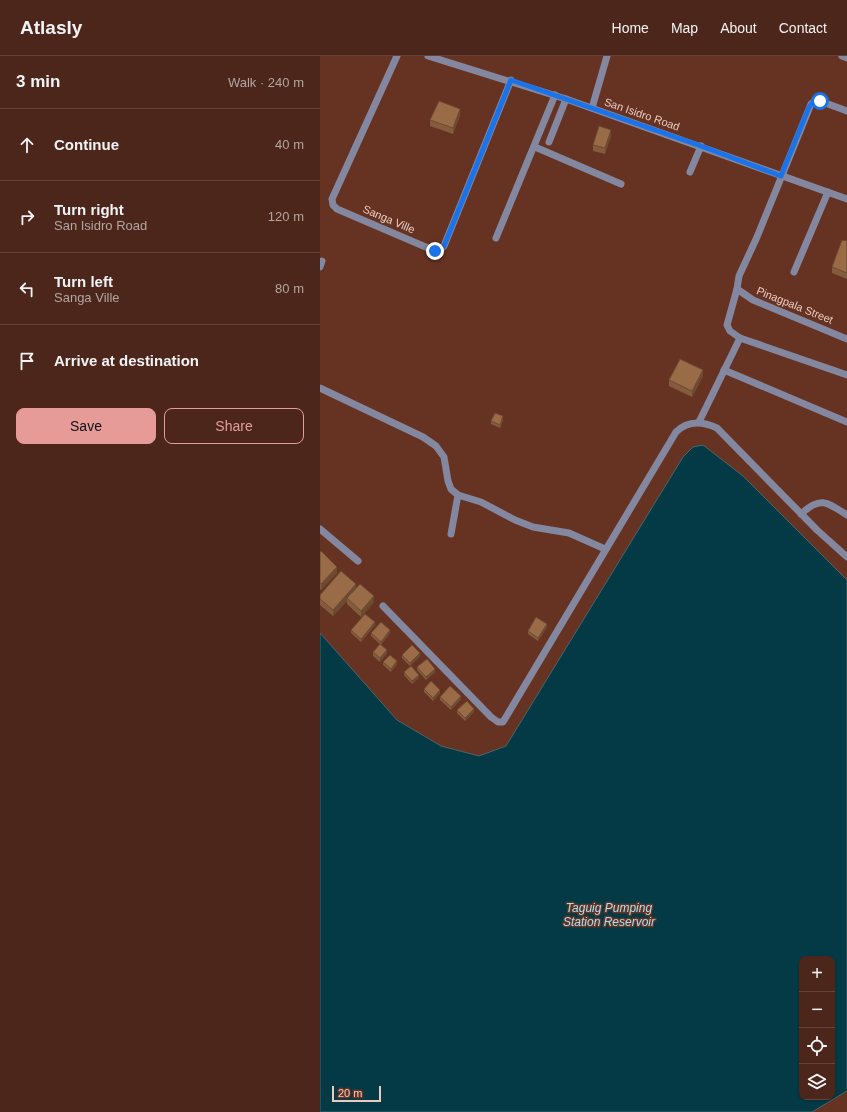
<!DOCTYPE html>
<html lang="en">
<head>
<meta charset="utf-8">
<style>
  :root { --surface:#4c261a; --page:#532e23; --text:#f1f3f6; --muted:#b2a5a2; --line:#634339; --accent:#e69b98 }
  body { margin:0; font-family:Arial,sans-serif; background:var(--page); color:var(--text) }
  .controls { position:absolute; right:12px; bottom:12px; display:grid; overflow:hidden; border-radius:8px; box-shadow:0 1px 3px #0004 }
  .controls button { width:36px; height:36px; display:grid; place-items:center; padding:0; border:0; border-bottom:1px solid var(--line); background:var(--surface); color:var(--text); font:20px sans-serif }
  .scale { position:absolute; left:12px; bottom:10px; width:49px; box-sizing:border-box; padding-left:4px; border:2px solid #ebcbc1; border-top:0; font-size:11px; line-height:14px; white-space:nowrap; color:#ebcbc1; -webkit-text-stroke:3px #663323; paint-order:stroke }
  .stop { position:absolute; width:12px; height:12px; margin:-9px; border:3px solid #1a73e8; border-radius:50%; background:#fff }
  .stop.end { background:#1a73e8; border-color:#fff; box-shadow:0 1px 4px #0008 }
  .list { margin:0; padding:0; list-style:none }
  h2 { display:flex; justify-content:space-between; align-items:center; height:52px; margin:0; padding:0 16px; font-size:17px }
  h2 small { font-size:13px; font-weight:400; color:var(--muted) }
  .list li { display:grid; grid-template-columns:26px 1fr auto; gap:12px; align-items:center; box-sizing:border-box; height:72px; padding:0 16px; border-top:1px solid var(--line) }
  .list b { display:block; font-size:15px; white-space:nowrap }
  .list p { margin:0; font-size:13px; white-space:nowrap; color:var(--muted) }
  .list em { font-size:13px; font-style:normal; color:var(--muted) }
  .actions { display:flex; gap:8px; padding:12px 16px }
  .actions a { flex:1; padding:9px 0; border:1px solid var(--accent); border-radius:8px; text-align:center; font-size:14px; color:var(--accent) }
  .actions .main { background:var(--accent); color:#111 }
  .icon { flex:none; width:22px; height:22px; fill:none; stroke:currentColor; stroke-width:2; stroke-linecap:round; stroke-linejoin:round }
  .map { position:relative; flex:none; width:527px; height:1056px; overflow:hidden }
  header { display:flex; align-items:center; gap:24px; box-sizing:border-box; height:56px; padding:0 20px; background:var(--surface); border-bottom:1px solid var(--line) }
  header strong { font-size:19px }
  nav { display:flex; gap:22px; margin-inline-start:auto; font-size:14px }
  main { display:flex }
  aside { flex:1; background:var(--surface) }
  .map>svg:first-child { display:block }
  .water { fill:#043a46; stroke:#49666b; fill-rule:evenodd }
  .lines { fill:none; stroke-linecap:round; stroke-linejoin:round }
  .minor { stroke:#83879f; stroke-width:7 }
  .wall { fill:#845c3d }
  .shaded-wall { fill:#6c4b32 }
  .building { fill:#9a6b47; stroke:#6c4b32 }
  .route { stroke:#1a73e8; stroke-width:5 }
  .labels { text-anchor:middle; stroke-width:3; stroke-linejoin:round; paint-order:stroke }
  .street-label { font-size:11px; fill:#ebcbc1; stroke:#663323 }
  .water-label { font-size:12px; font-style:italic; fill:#a3e1f3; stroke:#663323 }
</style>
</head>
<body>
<header>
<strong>Atlasly</strong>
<nav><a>Home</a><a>Map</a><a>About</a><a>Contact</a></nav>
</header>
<main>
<aside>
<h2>3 min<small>Walk · 240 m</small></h2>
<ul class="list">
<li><svg class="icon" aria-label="ahead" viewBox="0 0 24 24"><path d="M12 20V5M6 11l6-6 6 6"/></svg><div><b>Continue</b></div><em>40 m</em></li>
<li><svg class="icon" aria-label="right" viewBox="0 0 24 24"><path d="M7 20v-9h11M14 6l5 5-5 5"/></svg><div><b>Turn right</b><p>San Isidro Road</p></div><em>120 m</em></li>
<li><svg class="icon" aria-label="left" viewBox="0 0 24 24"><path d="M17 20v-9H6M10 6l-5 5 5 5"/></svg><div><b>Turn left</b><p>Sanga Ville</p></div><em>80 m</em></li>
<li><svg class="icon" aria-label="arrive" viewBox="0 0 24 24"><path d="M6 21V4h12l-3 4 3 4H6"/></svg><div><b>Arrive at destination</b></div></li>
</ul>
<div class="actions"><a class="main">Save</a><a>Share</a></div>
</aside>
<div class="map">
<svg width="527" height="1056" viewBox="0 0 527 1056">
  <rect width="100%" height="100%" fill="#663323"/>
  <path class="water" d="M383,389L423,420L527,524V1035L492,1056H0V577L77,664L121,690L159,700L186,690L363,401L373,391ZM482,903H512V1041H482Z"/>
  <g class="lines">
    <g class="minor">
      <polyline points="77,0 12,143 13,149 17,153 115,195 120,194 124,190 191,24"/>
      <polyline points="108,0 246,43 527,143"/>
      <polyline points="522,0 527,2"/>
      <polyline points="272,52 287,0"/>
      <polyline points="527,55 500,45 496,44 491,48 437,181 419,220 417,233 433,244 527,283"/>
      <polyline points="229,86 246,43"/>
      <polyline points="215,91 301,128"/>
      <polyline points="370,116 381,90"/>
      <polyline points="176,182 235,39"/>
      <polyline points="0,211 2,205"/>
      <polyline points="474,216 508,136"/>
      <polyline points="417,233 407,269 410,275 420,282 527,319"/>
      <polyline points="404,314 527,366"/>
      <polyline points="0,332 103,381 116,390 124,401 128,425 131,433 138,439 161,446 195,464 213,471 249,477 285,493"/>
      <polyline points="379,366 420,282"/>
      <path d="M481,458C500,440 507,446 527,459"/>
      <polyline points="0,473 38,505"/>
      <polyline points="131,478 138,439"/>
      <path d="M63,550L171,661L178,666H183L356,376C368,364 382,365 397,372L497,474L527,501"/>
    </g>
  </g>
  <g class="wall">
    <polygon points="140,59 133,78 110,70 110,64"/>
    <polygon points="291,80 285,98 273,95 273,89"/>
    <polygon points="527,185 527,223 512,217 512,211"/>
    <polygon points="383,320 372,341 349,330 349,324"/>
    <polygon points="183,364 180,372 171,368 171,365"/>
    <polygon points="0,496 17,517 1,534 0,533"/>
    <polygon points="36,532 54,546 41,561 27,548 27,545 13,560 0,549 0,539"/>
    <polygon points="55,569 41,586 31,577 31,574"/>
    <polygon points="227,571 218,585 208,578 208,575"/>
    <polygon points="51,577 70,577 61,589 51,580"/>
    <polygon points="53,596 67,597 60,606 53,600"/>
    <polygon points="82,599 100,600 90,610 82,602"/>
    <polygon points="63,606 77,608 71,616 63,609"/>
    <polygon points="97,611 115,616 106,624 97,614"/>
    <polygon points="84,616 99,622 92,628 84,619"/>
    <polygon points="104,633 120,637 113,645 104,636"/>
    <polygon points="120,641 141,643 131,654 120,644"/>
    <polygon points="137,654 154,656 145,665 137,657"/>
  </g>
  <g class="shaded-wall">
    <polygon points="140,53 140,59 133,78 133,72"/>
    <polygon points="291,74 291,80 285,98 285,92"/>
    <polygon points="383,314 383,320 372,341 372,335"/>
    <polygon points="183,360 183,364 180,372 180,369"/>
    <polygon points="17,511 17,517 1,534 1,528"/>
    <polygon points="36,528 36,534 27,542 27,545 13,560 13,554"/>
    <polygon points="54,540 54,546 41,561 41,555"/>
    <polygon points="55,566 55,569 41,586 41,583"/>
    <polygon points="227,568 227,571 218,585 218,582"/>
    <polygon points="70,574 70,577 61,589 61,586"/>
    <polygon points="67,594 67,597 60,606 60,602"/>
    <polygon points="100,597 100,600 90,610 90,607"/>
    <polygon points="77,605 77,608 71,616 71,613"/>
    <polygon points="115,613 115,616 106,624 106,621"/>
    <polygon points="99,619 99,622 92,628 92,625"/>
    <polygon points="120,634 120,637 113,645 113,642"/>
    <polygon points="141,640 141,643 131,654 131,651"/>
    <polygon points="154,653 154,656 145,665 145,662"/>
  </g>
  <g class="building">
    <polygon points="119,45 140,53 133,72 110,64"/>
    <polygon points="279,70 291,74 285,92 273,89"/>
    <polygon points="522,184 527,185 527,217 512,211"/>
    <polygon points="360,303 383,314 372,335 349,324"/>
    <polygon points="175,357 183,360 180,369 171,365"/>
    <polygon points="1,495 17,511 1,528 0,527 0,496"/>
    <polygon points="21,515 36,528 13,554 0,543 0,539"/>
    <polygon points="40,528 54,540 41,555 27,542"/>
    <polygon points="45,558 55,566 41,583 31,574"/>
    <polygon points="216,561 227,568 218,582 208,575"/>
    <polygon points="61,566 70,574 61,586 51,577"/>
    <polygon points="60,588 67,594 60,602 53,596"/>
    <polygon points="92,589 100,597 90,607 82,599"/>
    <polygon points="70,599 77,605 71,613 63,606"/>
    <polygon points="107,603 115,613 106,621 97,611"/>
    <polygon points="91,610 99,619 92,625 84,616"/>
    <polygon points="111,625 120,634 113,642 104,633"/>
    <polygon points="130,630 141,640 131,651 120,641"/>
    <polygon points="147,645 154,653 145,662 137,654"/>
  </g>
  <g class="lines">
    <polyline class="route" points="115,195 120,194 124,190 191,24 381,90 461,120 489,51 493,46 500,45"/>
  </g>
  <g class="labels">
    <g class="street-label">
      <text transform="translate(322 58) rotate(19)" y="4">San Isidro Road</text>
      <text transform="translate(69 163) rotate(23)" y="4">Sanga Ville</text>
      <text transform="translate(475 249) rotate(22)" y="4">Pinagpala Street</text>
    </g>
    <g class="water-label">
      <text x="289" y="856">Taguig Pumping<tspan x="289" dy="14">Station Reservoir</tspan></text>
    </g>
  </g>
</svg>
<div class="controls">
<button>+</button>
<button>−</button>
<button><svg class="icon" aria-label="locate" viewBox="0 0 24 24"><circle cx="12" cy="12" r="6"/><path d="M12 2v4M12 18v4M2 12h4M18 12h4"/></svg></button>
<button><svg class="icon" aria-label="layers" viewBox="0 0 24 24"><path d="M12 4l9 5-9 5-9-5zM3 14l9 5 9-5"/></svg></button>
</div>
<div class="scale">20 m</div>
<div class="stop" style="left:500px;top:45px"></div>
<div class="stop end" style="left:115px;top:195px"></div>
</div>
</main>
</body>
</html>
